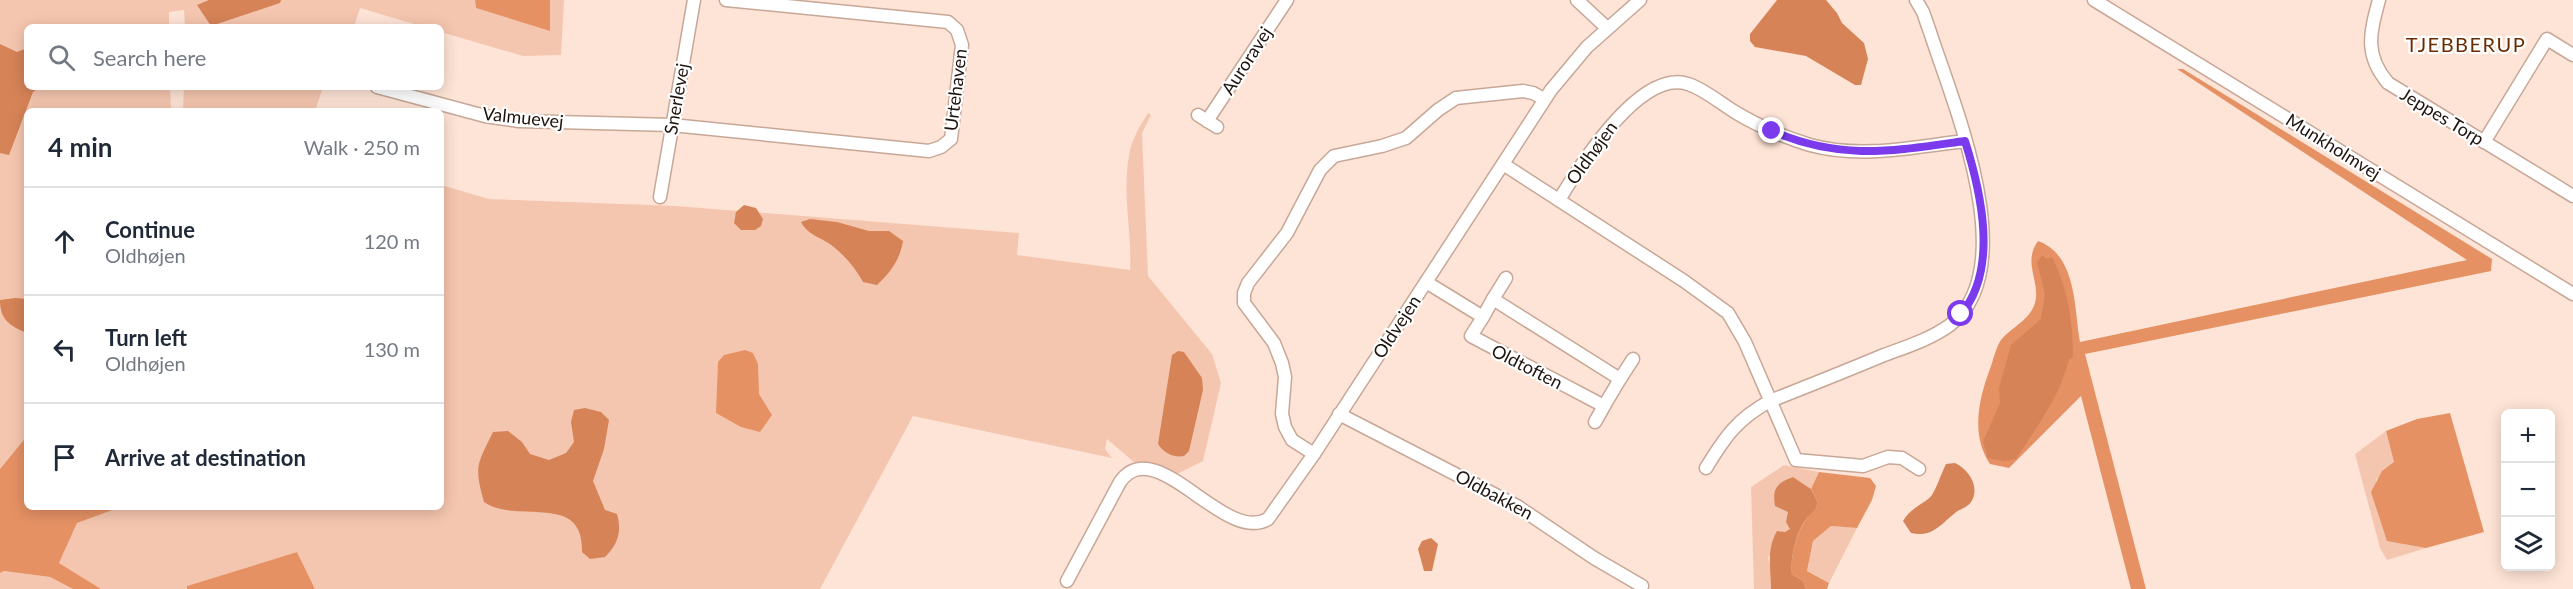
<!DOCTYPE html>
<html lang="en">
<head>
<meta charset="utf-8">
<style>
  :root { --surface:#fff; --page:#f6f6f7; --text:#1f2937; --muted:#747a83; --line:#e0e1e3 }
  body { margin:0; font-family:Lato,sans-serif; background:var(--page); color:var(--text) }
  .controls { position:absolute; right:18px; bottom:18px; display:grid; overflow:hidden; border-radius:9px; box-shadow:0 3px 15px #0003 }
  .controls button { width:54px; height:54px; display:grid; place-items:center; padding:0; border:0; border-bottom:2px solid var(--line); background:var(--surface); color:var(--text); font:30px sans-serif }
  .stop { position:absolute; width:18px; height:18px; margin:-14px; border:4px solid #7c3aed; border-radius:50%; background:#fff }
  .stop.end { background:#7c3aed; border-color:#fff; box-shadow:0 2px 6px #0008 }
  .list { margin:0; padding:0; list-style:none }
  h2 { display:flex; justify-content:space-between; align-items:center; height:78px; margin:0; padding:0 24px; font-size:26px }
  h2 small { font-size:20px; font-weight:400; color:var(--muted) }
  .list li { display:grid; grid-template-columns:39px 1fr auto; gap:18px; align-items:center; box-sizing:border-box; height:108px; padding:0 24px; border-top:2px solid var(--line) }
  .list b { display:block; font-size:22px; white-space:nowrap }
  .list p { margin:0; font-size:20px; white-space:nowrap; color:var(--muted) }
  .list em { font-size:20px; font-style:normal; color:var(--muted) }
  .icon { flex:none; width:33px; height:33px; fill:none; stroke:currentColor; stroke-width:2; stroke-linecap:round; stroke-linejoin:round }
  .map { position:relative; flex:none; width:2573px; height:589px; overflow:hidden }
  .search { position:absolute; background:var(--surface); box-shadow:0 3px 15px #0003; left:24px; top:24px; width:420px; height:66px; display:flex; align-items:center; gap:15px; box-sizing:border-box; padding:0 21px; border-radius:9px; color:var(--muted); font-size:22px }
  .panel { position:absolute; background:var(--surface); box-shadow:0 3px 15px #0003; left:24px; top:108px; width:420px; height:402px; border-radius:9px }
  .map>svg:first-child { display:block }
  .green { fill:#f5c6af }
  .forest { fill:#e59164 }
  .water { fill:#d68357 }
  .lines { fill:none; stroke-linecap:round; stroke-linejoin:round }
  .minor-casing { stroke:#c7a797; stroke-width:15 }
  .minor { stroke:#fff; stroke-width:12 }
  .route { stroke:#7c3aed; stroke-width:8 }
  .labels { text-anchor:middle; stroke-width:4.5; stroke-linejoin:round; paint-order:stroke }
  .street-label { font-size:18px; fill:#1e130e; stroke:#fff }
  .neighbourhood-label { font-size:20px; letter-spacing:1.5px; fill:#6a2d03; stroke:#fff }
</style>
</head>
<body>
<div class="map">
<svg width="2573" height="589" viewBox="0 0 2573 589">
  <rect width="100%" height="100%" fill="#fee4d6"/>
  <g class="green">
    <polygon points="0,0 475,0 476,8 550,30 550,0 564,0 561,55 523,56 441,32 441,27 424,27 360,8 354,27 185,27 184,10 169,12 169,27 27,27 27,87 170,87 171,111 27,111 27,436 0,469"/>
    <polygon points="184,87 323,87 315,111 183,111"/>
    <path d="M1148,113L1151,115L1142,133L1148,276L1212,354L1221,383L1203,461L1175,475L1154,465L1135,463L1107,439L1105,449L1112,458L913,416L820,589H315L297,552L187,586V589H101L59,563L77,523L121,507H441V185L489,199L676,206L1019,233L1017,255L1130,270C1132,232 1122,193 1129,156C1131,140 1140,126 1148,113Z"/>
    <polygon points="2386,431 2394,462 2376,480 2387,540 2426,548 2387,560 2380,548 2355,454"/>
    <polygon points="1784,465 1819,472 1811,489 1793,477 1788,512 1790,529 1785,532 1768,558 1772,572 1771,589 1754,589 1751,487"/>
    <polygon points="1831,526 1857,528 1829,583 1807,571 1813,541"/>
    <polygon points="4,571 50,577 73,589 0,589 0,573"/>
  </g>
  <g class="forest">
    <polygon points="475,0 550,0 550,31 476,8"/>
    <path d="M2177,69H2183L2492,259L2491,271L2085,354L2146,589H2131L2081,396L2009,468L1990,464C1970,434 1979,398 1991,366C1994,358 1996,347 2001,340C2012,327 2030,320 2035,303C2041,282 2022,263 2038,241C2077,255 2074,308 2080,342L2467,260Z"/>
    <polygon points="745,350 753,353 758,364 759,394 772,415 760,432 741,427 716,413 718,362 724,355"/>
    <polygon points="2450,413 2484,532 2426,548 2387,541 2371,492 2382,471 2394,462 2386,431 2417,419"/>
    <polygon points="27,436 27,507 121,507 77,523 59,563 101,589 73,589 50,577 4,571 0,573 0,469"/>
    <path d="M1819,472L1870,478L1876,486L1872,500L1857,528L1831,526L1813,541L1807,571L1829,583L1827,589H1806L1803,581L1792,574C1790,557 1796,532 1807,518C1812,511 1814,514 1818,503L1811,489Z"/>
    <polygon points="297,552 315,589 187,589 187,586"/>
  </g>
  <g class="water">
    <polygon points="209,0 281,0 280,3 211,26 197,5"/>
    <polygon points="1777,0 1826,0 1837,13 1842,23 1864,43 1868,59 1861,85 1855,85 1806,56 1755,47 1750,41 1750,34"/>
    <polygon points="0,44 17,52 27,48 27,87 40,87 33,92 9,155 0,153"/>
    <polygon points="744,205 756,208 763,219 761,226 755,230 741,230 734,223 736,212"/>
    <path d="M810,219L837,222L869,231H889L903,241C900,260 890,273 877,285L863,282C856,269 847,258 835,248C824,238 808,236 801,222Z"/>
    <path d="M2043,255L2046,259L2052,257C2068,288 2073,322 2073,357L2069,359C2061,395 2036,428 2016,459L2004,461L1988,458L1983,442L2000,403L1999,388L2011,345L2041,319L2045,294L2037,262Z"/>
    <path d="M15,298L27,299V333C9,326 0,319 0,300Z"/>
    <path d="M1178,351L1184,352L1202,378L1203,390L1189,451L1184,456C1173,458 1164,453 1158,444L1172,355Z"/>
    <path d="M585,408L601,412L609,420L604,449L593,481L605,510L617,514C622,532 618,544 605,557L590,559L582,552C584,491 517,525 484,502C474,466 477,465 493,432L508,431L522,442L530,454L549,460L566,453L574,442L571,422L574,410Z"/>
    <path d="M1955,463C1968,469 1981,487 1971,502C1968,507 1960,509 1955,513C1940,525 1932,538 1911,533L1903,521C1911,507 1925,504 1932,495C1938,485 1941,474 1946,464Z"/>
    <path d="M1793,477L1811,489L1818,503C1814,514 1813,511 1807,518C1796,531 1790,558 1792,574L1803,581L1806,589H1771C1771,568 1766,550 1777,531L1785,532L1790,529L1786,522L1788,512L1775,506C1772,488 1777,483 1793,477Z"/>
    <polygon points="1431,538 1438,544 1432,571 1424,571 1418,549 1422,541"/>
  </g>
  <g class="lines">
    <defs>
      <g id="minor">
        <polyline points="1577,0 1607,28"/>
        <polyline points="2094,0 2573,294"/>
        <path d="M2379,0C2370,33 2364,55 2388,83L2573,196"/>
        <polyline points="377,87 485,116 519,121 672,125 929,151 941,147 951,139 962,45 957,30 948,22 726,0"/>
        <polyline points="1198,115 1217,127"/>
        <polyline points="1207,121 1287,0"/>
        <polyline points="2484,142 2547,39 2573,55"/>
        <polyline points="1503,164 1684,281 1728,313 1745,342 1796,460 1863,466 1888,457 1902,458 1919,469"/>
        <polyline points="660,197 694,0"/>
        <path d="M1559,200C1579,167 1640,68 1688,84C1704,89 1720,103 1735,112C1758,126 1784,137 1810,145C1862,159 1913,147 1965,141"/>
        <polyline points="1426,282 1483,317 1471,336 1604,406 1620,379 1493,299 1483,317"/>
        <polyline points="1493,299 1506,278"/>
        <polyline points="1620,379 1633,359"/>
        <polyline points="1339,414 1517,506 1594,558 1642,586"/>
        <polyline points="1595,422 1604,406"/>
        <polyline points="1314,454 1292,440 1285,427 1282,414 1285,377 1282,363 1274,343 1244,303 1244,293 1248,283 1287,233 1320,170 1334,156 1382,146 1406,138 1438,110 1456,98 1523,91 1533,93 1544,99"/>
        <path d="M1706,468C1725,437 1737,419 1770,401C1808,386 1846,371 1884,355C1906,347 1931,339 1950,325C2024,268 1953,103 1930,32L1923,12L1916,0"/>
        <path d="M1067,581L1120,482C1156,431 1224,545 1268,519L1314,454L1551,90L1587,47L1640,0"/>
      </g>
    </defs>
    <use href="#minor" class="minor-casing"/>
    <use href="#minor" class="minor"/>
  </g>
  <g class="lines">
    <path class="route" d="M1772,131C1842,161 1892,151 1965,141C1981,192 1999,269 1961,314"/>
  </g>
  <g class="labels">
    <g class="street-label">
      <text transform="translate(1247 61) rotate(-57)" y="6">Auroravej</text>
      <text transform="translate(956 90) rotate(-83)" y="6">Urtehaven</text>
      <text transform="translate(677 99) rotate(-80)" y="6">Snerlevej</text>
      <text transform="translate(2442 117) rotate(31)" y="6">Jeppes Torp</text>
      <text transform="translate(523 118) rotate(6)" y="6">Valmuevej</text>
      <text transform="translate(2333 147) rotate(32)" y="6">Munkholmvej</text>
      <text transform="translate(1592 153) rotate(-54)" y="6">Oldhøjen</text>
      <text transform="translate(1397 327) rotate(-57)" y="6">Oldvejen</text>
      <text transform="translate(1527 367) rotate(27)" y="6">Oldtoften</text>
      <text transform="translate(1494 495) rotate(28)" y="6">Oldbakken</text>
    </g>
    <g class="neighbourhood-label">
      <text x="2466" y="52">TJEBBERUP</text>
    </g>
  </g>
</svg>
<div class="controls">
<button>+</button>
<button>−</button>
<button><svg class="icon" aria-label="layers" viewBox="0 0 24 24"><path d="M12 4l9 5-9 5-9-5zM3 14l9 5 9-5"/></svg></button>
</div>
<div class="stop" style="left:1961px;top:314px"></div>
<div class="stop end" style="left:1772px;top:131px"></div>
<div class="search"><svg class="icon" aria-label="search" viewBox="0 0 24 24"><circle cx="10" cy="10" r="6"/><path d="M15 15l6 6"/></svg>Search here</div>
<section class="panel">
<h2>4 min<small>Walk · 250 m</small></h2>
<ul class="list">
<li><svg class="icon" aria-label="ahead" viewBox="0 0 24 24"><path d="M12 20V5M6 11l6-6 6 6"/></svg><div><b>Continue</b><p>Oldhøjen</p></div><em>120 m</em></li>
<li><svg class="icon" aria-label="left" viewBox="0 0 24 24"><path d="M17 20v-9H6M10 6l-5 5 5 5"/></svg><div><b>Turn left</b><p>Oldhøjen</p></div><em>130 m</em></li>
<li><svg class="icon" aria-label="arrive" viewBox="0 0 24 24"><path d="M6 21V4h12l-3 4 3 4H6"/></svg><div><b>Arrive at destination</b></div></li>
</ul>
</section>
</div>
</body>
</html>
